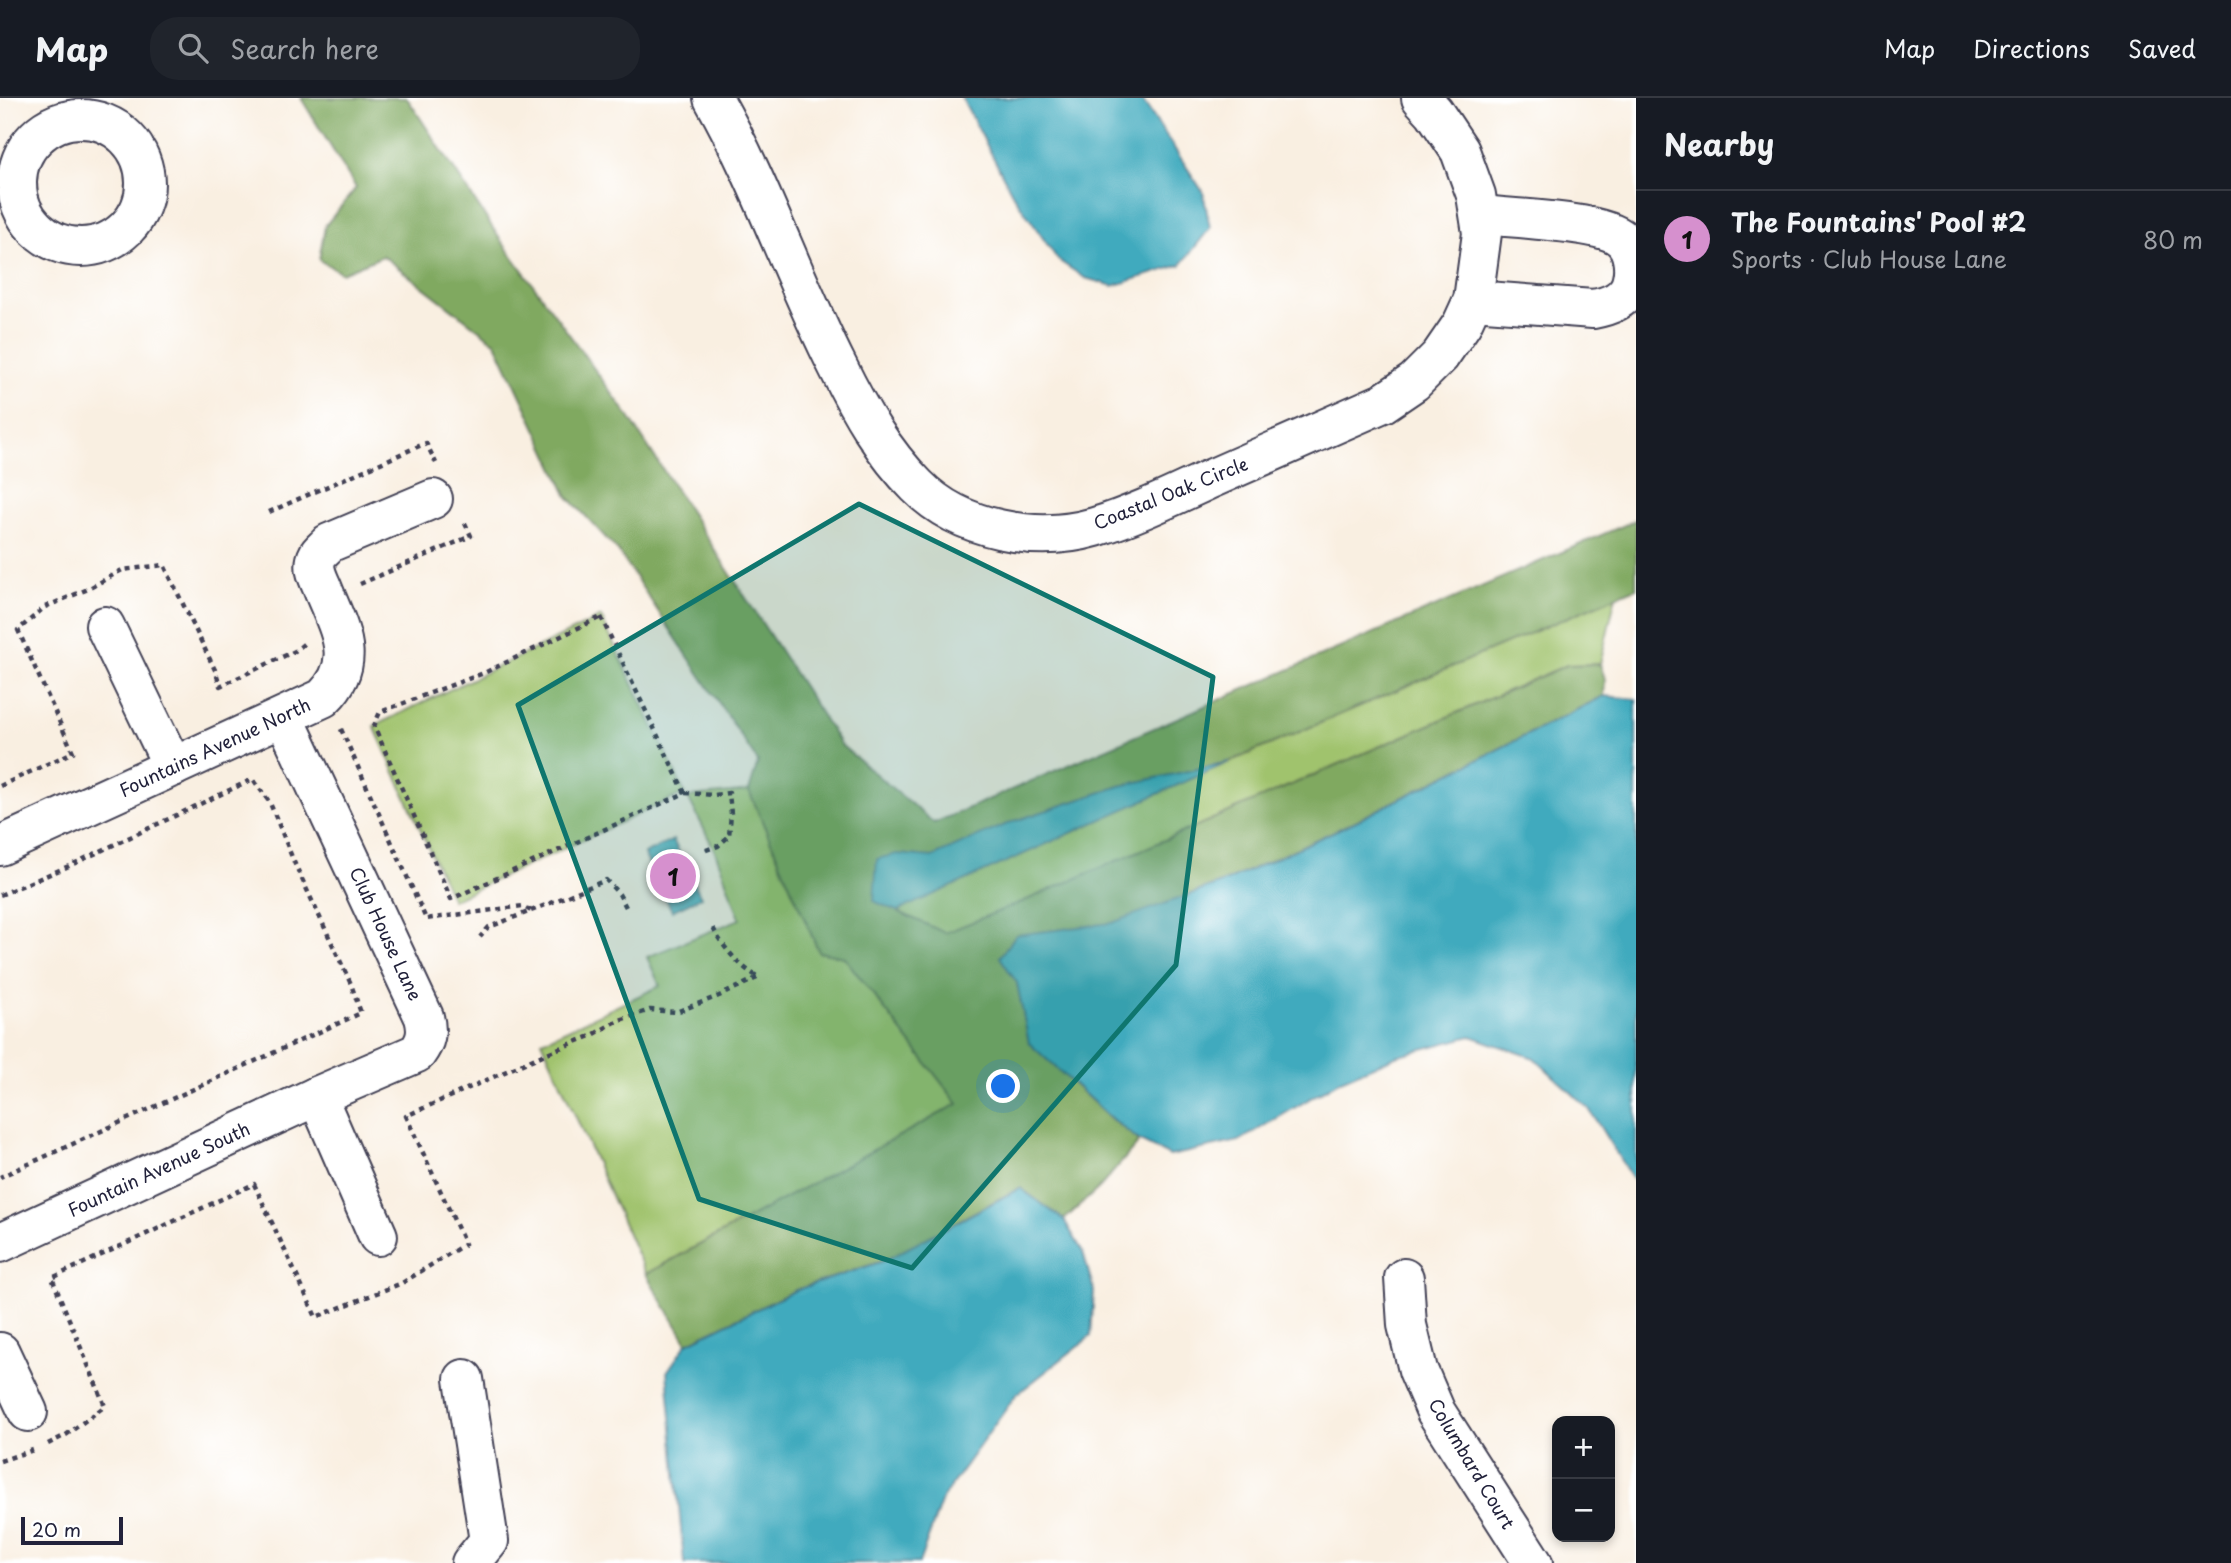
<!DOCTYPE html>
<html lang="en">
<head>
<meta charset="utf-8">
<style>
  :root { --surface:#171b24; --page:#20242c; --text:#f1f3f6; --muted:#9ea1a6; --line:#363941; --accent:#d690ce }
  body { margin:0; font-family:"Playpen Sans",sans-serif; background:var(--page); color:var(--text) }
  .controls { position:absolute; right:21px; bottom:21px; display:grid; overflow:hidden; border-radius:14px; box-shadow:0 4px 10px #0003 }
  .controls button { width:63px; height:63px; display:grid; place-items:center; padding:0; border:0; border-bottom:2px solid var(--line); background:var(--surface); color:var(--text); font:35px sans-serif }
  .scale { position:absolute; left:21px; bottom:18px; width:102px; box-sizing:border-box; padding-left:7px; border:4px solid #22223b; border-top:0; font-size:19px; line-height:24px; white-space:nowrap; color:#22223b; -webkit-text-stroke:5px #fff; paint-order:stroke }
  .you { position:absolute; left:1004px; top:989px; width:24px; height:24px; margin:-18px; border:5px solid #fff; border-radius:50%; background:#1a73e8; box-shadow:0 0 0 10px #1a73e833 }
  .badge { display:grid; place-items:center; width:46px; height:46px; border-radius:50%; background:var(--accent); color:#111; font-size:23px; font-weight:700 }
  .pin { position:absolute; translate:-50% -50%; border:4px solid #fff; box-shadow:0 2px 7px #0006 }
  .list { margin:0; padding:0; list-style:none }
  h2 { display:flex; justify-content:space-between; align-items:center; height:91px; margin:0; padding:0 28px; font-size:30px }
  h2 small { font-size:23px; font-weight:400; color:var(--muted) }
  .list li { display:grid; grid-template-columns:46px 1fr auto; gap:21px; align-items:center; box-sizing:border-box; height:98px; padding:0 28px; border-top:2px solid var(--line) }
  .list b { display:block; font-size:26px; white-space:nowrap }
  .list p { margin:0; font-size:23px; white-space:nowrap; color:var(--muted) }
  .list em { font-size:23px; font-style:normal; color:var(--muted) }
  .icon { flex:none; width:38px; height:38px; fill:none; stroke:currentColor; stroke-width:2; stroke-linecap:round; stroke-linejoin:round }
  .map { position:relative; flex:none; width:1636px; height:1465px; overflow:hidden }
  header { display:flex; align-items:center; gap:42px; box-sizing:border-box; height:98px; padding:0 35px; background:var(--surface); border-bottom:2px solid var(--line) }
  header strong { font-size:33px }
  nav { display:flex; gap:38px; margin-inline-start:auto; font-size:24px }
  .search { width:490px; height:63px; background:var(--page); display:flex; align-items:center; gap:18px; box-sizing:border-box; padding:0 24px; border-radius:28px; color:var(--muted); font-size:26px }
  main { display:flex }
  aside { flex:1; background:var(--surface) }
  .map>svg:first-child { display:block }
  .green { fill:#a0c36d; stroke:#617254; stroke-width:2 }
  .forest { fill:#80a960; stroke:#51664e; stroke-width:2 }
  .water { fill:#3faabe; stroke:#30667c; stroke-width:2 }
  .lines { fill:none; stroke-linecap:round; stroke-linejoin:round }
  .minor-casing { stroke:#424154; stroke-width:42 }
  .path { stroke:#424154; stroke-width:4.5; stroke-dasharray:5 5; stroke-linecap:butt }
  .minor { stroke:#fff; stroke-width:38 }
  .marked { fill:#0f766e; fill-opacity:0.2; stroke:#0f766e; stroke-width:5; stroke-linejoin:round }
  .labels { text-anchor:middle; stroke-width:7; stroke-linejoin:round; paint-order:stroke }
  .street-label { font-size:18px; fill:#22223b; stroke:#fff }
</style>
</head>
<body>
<header>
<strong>Map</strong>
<div class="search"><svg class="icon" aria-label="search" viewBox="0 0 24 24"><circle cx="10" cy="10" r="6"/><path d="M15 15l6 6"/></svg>Search here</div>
<nav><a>Map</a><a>Directions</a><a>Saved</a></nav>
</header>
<main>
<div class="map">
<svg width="1636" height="1465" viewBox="0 0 1636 1465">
  <rect width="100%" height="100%" fill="#fff"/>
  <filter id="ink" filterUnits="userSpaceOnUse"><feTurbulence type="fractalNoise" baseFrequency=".0143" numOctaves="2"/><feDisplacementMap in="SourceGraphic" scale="14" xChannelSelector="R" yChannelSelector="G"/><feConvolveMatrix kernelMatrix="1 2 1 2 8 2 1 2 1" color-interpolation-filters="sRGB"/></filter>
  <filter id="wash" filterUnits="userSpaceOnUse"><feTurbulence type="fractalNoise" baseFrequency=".00686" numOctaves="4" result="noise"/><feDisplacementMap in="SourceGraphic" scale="28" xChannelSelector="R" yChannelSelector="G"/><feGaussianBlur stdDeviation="1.57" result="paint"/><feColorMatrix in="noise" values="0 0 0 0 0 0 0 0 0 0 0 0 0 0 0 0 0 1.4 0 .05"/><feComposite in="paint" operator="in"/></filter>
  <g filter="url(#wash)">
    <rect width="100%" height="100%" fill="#f9efe1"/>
    <g class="green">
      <polygon points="1616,498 1600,566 1567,567 1022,804 945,835 897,813 1229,664"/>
      <polygon points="601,519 685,695 452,802 374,628"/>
      <polygon points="749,693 819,854 844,859 958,1006 646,1176 542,943 660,888 647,859 740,821 715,753 688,699"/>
    </g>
    <polygon class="forest" points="301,0 407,0 500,141 627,316 841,647 934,725 1636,422 1636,490 1229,664 1120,688 1012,724 932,759 897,756 874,803 945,835 1022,804 1567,567 1600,566 1605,581 1604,598 1356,723 1227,783 1112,825 1016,837 1000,859 1017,885 1029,945 1114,1023 1140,1043 1100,1089 1064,1122 1020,1090 886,1162 796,1192 687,1245 646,1176 958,1006 844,859 819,854 749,693 758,664 618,453 568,399 496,245 383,158 342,175 319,162 325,128 356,90"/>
    <g class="water">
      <polygon points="962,0 1141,0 1203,94 1210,130 1181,167 1113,188 1085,180 1058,162 1012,95"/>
      <polygon points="1604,598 1636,601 1636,1087 1589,1011 1534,960 1471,938 1396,958 1341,982 1239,1043 1170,1058 1140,1043 1114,1023 1029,945 1017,885 1000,859 1016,837 1112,825 1227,783 1356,723"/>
      <polygon points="1229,664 897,813 874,803 877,761 897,756 932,759 1012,724 1120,688"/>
      <polygon points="673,742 701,799 672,813 644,756"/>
      <polygon points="1020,1090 1064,1122 1083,1154 1094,1193 1091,1238 1016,1297 943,1399 919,1465 684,1465 667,1274 687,1245 796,1192 886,1162"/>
    </g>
  </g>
  <g filter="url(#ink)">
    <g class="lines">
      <defs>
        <g id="minor">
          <path d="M713,0C762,86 793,181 838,269C859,312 883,354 917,388C960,432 1037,446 1095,429C1134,417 1171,399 1208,382C1266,357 1324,331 1383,305L1414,284L1440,258L1462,226L1473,202L1482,135L1476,97L1460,53L1434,14L1421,0"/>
          <circle cx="81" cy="85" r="64"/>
          <path d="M1473,202L1593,211C1610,208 1629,201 1632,181C1635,168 1632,150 1622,141C1604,123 1508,120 1480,117"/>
          <polyline points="105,528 173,669"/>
          <path d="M0,748L323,600C361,563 338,530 322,489C317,478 312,468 318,457C320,453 326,449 329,445L433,401"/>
          <polyline points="317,998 378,1138"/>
          <path d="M0,1145L317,998L417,955C426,943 428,934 424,919L284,619"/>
          <polyline points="1404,1180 1407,1227 1418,1272 1436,1314 1533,1465"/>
          <polyline points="0,1254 28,1314"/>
          <polyline points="464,1281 489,1443 471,1465"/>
        </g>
      </defs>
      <use href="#minor" class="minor-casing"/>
      <g class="path">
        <polyline points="269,414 426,345 436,365"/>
        <polyline points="360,486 471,438 463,421"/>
        <polygon points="601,519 685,695 451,801 374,628 380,614 484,575"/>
        <polyline points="341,631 426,821 523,808 531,813 489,829 480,839"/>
        <polyline points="0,688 73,654 18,532 45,509 88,491 122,472 164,467 216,574 220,588 295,553 306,544"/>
        <polyline points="685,695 714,697 729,695 731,716 729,738 718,748 703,753"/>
        <polyline points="0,797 69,768 253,681 270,705 294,764 351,886 361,915 0,1079"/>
        <polyline points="531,813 606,782 619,796 627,811"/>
        <path d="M48,1346L66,1337L105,1308L52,1180L254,1086L316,1219L402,1185L465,1146L406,1018L547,955L591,938L617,923L650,912L676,914L719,898L759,879C742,872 718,844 712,827"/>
        <polyline points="0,1363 33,1352"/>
      </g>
      <use href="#minor" class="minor"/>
    </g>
  </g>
  <path class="marked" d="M859,406L1213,579L1176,867L912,1170L699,1101L518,607Z"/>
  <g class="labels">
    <g class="street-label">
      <text transform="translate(1171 396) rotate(-22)" y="6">Coastal Oak Circle</text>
      <text transform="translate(215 650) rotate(-25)" y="6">Fountains Avenue North</text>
      <text transform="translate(385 836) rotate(65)" y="6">Club House Lane</text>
      <text transform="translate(159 1072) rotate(-25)" y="6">Fountain Avenue South</text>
      <text transform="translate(1471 1366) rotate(59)" y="6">Columbard Court</text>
    </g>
  </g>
</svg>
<div class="controls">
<button>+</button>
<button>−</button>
</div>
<div class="scale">20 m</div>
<div class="you"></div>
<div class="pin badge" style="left:673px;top:778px">1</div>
</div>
<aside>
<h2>Nearby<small></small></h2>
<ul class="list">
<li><span class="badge">1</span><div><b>The Fountains' Pool #2</b><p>Sports · Club House Lane</p></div><em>80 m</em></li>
</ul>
</aside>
</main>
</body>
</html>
